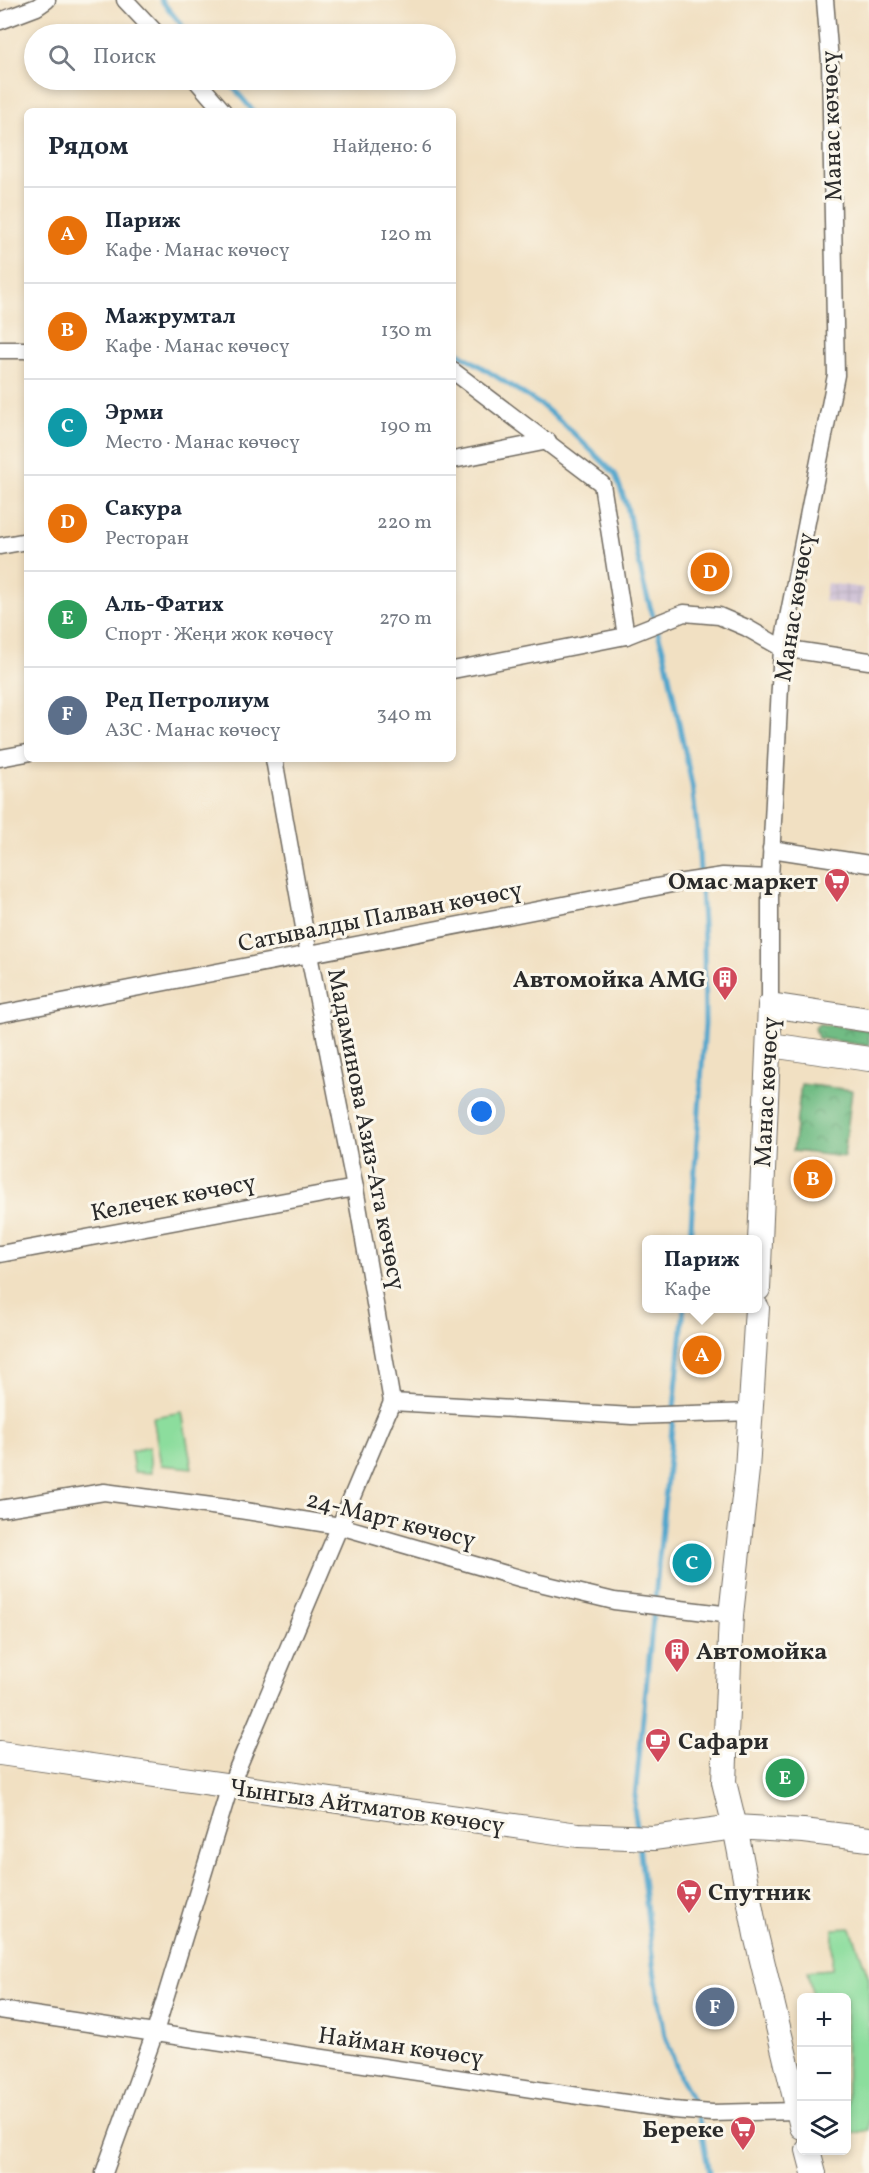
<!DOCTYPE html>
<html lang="ru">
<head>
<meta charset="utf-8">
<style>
  :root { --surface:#fff; --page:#f6f6f7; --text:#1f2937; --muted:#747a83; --line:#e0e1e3; --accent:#d1495b }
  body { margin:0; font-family:Vollkorn,serif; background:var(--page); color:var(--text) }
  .controls { position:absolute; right:18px; bottom:18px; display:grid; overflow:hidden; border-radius:9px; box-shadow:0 3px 9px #0003 }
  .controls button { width:54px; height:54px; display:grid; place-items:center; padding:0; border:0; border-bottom:2px solid var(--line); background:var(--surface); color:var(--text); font:30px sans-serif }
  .you { position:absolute; left:482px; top:1112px; width:21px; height:21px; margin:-15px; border:4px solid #fff; border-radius:50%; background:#1a73e8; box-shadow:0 0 0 9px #1a73e833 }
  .badge { display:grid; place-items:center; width:39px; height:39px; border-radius:50%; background:var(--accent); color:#fff; font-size:20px; font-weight:700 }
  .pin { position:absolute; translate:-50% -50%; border:3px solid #fff; box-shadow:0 2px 6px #0006 }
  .popup { position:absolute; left:642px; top:1235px; width:120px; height:78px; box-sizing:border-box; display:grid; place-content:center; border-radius:9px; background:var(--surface); filter:drop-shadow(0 2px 4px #0005); font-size:20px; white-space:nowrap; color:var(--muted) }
  .popup b { font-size:22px; color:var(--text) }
  .popup::after { content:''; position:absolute; left:50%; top:100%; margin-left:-12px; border:12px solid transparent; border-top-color:var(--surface) }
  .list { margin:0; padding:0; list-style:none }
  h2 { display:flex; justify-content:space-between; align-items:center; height:78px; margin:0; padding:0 24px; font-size:26px }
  h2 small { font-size:20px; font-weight:400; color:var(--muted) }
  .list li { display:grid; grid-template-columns:39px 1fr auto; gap:18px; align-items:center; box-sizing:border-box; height:96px; padding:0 24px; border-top:2px solid var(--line) }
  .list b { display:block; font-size:22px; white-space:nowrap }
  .list p { margin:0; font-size:20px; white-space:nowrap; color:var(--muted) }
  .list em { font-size:20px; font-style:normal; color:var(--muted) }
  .icon { flex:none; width:33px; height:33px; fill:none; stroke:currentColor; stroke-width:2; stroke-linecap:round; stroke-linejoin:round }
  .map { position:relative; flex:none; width:869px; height:2173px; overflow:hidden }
  .search { position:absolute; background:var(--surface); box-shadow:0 3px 9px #0003; left:24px; top:24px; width:432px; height:66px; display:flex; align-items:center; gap:15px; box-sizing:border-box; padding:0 21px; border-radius:33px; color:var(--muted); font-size:22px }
  .panel { position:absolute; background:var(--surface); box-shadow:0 3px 9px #0003; left:24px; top:108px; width:432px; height:654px; border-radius:9px }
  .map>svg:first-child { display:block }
  .industrial { fill:url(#industrial-grid) }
  .green { fill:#8cdd9d; stroke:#5c8464; stroke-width:1.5 }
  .forest { fill:url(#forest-crowns); stroke:#4e7458; stroke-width:1.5 }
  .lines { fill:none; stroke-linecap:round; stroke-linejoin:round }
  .stream { stroke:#50a5cc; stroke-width:5 }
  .street-casing { stroke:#706a60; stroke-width:19 }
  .secondary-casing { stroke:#706a60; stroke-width:26 }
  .street { stroke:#fff; stroke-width:16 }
  .secondary { stroke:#fff; stroke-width:24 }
  .labels { text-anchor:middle; stroke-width:6; stroke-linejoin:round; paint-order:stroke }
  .street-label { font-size:24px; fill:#2b2b2b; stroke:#fbf7ec }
  .poi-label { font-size:24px; font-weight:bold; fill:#2b2b2b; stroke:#fbf7ec; text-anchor:end }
</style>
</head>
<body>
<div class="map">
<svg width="869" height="2173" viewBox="0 0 869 2173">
  <defs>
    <pattern id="industrial-grid" width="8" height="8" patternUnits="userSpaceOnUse" patternTransform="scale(1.5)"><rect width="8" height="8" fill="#ccbed4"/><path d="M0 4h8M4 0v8" fill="none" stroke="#afa3b6"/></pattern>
    <pattern id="forest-crowns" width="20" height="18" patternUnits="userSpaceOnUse" patternTransform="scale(1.5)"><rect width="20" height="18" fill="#71bc84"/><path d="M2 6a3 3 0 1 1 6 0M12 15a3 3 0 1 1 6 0" fill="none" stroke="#5d996c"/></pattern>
  </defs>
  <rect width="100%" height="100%" fill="#fbf7ec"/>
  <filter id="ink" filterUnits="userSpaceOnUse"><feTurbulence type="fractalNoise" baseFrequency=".0167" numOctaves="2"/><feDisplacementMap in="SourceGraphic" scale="12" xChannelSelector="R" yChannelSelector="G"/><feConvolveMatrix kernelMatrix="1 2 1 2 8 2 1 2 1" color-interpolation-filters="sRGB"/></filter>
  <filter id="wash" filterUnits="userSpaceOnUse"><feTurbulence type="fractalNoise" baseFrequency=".008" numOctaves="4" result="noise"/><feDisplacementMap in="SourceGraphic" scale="24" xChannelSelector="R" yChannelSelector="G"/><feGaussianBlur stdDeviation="1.35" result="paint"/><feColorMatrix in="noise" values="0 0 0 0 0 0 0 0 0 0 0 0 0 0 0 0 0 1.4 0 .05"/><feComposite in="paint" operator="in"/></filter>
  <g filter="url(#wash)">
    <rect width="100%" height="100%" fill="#f1e0c2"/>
    <polygon class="industrial" points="827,583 863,588 861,606 824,601"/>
    <g class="green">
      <polygon points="182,1412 192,1468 161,1465 153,1417"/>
      <polygon points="149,1447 151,1473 134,1472 131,1451"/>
      <polygon points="851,1928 869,1978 869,2130 847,2135 846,1998 813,1997 807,1971 832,1969 833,1929"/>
    </g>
    <g class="forest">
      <polygon points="819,1024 869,1030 869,1046 818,1038 815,1028"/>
      <polygon points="801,1084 852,1090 844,1157 793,1151"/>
    </g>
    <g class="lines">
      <g class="stream">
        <polyline points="161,0 189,34"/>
        <polyline points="227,80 253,111"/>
        <polyline points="453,349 541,405 563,423 615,474 627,506 644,586 665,656 678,718 692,785 698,837 704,941 705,1024 690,1240"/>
        <polyline points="638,1832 634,1808 684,1308"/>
        <polyline points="639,1844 653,1964 665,2036 681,2079 697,2108 709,2173"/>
      </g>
    </g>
  </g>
  <g filter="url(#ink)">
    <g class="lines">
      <defs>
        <g id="street">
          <polyline points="125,0 157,34"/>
          <polyline points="0,21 37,7 47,0"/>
          <polyline points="196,80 223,111"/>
          <polyline points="0,350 27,350"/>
          <polyline points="453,371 602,484 626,636"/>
          <polyline points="453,460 548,441"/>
          <polyline points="0,546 27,541"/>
          <polyline points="453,670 626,636 684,613 719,616 747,628 782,648 869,661"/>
          <polyline points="0,758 27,753"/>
          <polyline points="274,759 309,955 355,1188 392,1402"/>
          <polyline points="771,849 869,864"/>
          <polyline points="770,1005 770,878 782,648 836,375 830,61 825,0"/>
          <polyline points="0,1014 677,883 723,876 770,878"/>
          <polyline points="0,1254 355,1188"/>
          <polyline points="392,1402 632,1416 752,1412"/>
          <polyline points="0,1509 104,1492 227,1508 340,1526 523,1579 614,1601 731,1615"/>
          <polyline points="0,2010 673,2110 712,2113 797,2111"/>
          <polyline points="104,2173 155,2032 230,1786 392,1402"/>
        </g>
        <g id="secondary">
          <polyline points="770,1045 869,1059"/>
          <polyline points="758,1289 770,1005 869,1020"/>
          <polyline points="757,1308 747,1470 731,1615 724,1782 735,1827 756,1935 802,2127"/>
          <polyline points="0,1753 578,1835 653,1838 735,1827 803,1831 869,1839"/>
          <polyline points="808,2150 814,2173"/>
        </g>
      </defs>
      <use href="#street" class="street-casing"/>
      <use href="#secondary" class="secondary-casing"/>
      <use href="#street" class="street"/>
      <use href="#secondary" class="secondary"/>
    </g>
  </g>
  <defs>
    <symbol id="supermarket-pin" viewBox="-11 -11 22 30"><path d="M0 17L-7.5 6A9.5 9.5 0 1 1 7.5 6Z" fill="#d1495b" stroke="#fbf7ec"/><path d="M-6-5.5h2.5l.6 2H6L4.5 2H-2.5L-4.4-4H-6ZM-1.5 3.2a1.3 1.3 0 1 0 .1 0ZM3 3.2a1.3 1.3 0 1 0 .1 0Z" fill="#fff"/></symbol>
    <symbol id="building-pin" viewBox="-11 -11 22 30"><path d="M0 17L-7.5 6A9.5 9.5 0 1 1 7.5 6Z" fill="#d1495b" stroke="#fbf7ec"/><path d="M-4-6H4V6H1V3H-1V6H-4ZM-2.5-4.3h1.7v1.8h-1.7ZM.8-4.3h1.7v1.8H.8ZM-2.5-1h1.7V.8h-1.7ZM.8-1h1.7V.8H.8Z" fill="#fff"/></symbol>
    <symbol id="cafe-pin" viewBox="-11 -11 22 30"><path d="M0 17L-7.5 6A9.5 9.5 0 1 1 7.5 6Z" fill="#d1495b" stroke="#fbf7ec"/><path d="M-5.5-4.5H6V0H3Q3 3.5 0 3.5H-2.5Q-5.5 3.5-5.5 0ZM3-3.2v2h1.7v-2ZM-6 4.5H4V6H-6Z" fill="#fff"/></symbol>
  </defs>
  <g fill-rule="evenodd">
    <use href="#supermarket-pin" x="822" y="866" width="30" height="40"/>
    <use href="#building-pin" x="710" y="964" width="30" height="40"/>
    <use href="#building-pin" x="662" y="1636" width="30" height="40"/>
    <use href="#cafe-pin" x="643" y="1726" width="30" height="40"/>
    <use href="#supermarket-pin" x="674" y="1877" width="30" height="40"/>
    <use href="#supermarket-pin" x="728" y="2114" width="30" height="40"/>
  </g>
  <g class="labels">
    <g class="street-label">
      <text transform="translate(831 126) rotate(-92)" y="8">Манас көчөсү</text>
      <text transform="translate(794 607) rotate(-81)" y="8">Манас көчөсү</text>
      <text transform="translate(380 916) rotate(-11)" y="8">Сатывалды Палван көчөсү</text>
      <text transform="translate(766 1092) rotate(-87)" y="8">Манас көчөсү</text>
      <text transform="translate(367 1129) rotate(79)" y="8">Мадаминова Азиз-Ата көчөсү</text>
      <text transform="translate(173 1197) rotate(-11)" y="8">Келечек көчөсү</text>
      <text transform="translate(391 1519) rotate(14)" y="8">24-Март көчөсү</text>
      <text transform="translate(367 1806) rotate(8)" y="8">Чынгыз Айтматов көчөсү</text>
      <text transform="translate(401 2046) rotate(8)" y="8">Найман көчөсү</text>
    </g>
    <g class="poi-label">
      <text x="818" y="889">Омас маркет</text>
      <text x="706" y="987">Автомойка AMG</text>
      <text x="696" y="1659" text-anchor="start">Автомойка</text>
      <text x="678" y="1749" text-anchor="start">Сафари</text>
      <text x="708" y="1900" text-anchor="start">Спутник</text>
      <text x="724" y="2137">Береке</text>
    </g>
  </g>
</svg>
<div class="controls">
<button>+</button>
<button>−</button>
<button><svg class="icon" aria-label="layers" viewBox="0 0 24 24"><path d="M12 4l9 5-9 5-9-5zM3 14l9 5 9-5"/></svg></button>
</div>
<div class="you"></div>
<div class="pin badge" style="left:702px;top:1355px;background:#e8710a">A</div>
<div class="popup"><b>Париж</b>Кафе</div>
<div class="pin badge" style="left:813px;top:1179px;background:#e8710a">B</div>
<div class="pin badge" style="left:692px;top:1563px;background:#0f9aa8">C</div>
<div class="pin badge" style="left:710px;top:572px;background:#e8710a">D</div>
<div class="pin badge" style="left:785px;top:1778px;background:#2e9e5b">E</div>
<div class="pin badge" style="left:715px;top:2007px;background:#5c6f8a">F</div>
<div class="search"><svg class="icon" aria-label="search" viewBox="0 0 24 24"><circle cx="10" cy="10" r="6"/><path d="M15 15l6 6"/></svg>Поиск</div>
<section class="panel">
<h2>Рядом<small>Найдено: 6</small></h2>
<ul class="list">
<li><span class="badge" style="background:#e8710a">A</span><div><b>Париж</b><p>Кафе · Манас көчөсү</p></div><em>120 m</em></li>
<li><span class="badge" style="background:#e8710a">B</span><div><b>Мажрумтал</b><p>Кафе · Манас көчөсү</p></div><em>130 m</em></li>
<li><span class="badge" style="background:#0f9aa8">C</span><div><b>Эрми</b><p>Место · Манас көчөсү</p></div><em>190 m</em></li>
<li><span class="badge" style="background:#e8710a">D</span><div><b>Сакура</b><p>Ресторан</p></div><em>220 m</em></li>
<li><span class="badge" style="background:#2e9e5b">E</span><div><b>Аль-Фатих</b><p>Спорт · Жеңи жок көчөсү</p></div><em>270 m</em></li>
<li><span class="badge" style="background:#5c6f8a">F</span><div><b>Ред Петролиум</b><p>АЗС · Манас көчөсү</p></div><em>340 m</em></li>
</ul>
</section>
</div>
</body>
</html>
